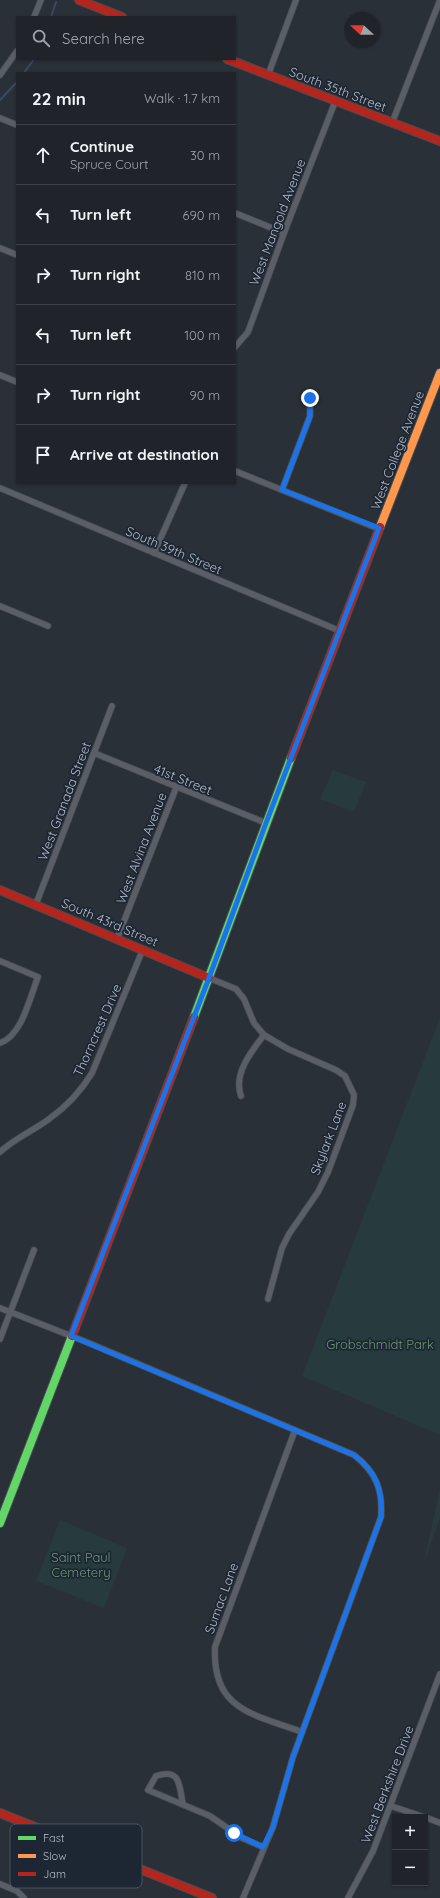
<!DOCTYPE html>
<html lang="en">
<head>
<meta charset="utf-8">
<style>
  :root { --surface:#20242a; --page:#282c32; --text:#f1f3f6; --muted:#a2a4a8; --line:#3d4147 }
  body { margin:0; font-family:Quicksand,sans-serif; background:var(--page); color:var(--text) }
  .controls { position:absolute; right:12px; bottom:12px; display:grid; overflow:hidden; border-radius:0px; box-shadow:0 1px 3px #0004 }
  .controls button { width:36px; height:36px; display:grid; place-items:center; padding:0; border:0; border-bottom:1px solid var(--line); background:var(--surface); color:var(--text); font:20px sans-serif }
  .compass { position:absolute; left:344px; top:12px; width:36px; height:36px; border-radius:50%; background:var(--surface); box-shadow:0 1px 3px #0004; rotate:291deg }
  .stop { position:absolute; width:12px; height:12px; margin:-9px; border:3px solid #1a73e8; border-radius:50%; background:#fff }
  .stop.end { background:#1a73e8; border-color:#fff; box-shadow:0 1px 4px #0008 }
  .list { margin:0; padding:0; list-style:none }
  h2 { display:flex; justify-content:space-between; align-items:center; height:52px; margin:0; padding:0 16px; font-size:17px }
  h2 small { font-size:13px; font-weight:400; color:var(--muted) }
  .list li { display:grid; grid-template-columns:26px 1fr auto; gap:12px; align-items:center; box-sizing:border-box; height:60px; padding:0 16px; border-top:1px solid var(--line) }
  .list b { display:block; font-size:15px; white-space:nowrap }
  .list p { margin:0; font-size:13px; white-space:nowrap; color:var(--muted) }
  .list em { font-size:13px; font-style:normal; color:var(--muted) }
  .icon { flex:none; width:22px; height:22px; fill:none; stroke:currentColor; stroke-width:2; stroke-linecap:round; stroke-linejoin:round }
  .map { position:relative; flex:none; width:440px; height:1898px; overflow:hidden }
  .search { position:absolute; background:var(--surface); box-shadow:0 1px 3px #0004; left:16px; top:16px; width:220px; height:44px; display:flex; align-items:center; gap:10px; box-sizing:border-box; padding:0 14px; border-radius:0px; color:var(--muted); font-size:15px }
  .panel { position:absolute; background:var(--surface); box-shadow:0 1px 3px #0004; left:16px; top:72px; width:220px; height:412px; border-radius:0px }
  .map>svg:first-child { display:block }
  .green { fill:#273a3e }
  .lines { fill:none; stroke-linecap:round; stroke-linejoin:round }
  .stream { stroke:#384963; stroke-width:2 }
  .street-casing { stroke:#484c53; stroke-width:7 }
  .fast-casing { stroke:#484c53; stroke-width:10 }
  .slow-casing { stroke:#484c53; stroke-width:10 }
  .jam-casing { stroke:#484c53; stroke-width:10 }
  .street { stroke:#5a5e66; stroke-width:5.5 }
  .fast { stroke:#63d668; stroke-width:8 }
  .slow { stroke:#ff974d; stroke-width:8 }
  .jam { stroke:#b3261e; stroke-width:8 }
  .route { stroke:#1a73e8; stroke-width:5 }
  .labels { text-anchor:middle; stroke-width:3.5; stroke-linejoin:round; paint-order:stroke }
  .street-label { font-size:13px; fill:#b4bcc9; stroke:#1d2633 }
  .park-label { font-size:13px; fill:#6b9a76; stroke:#1d2633 }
  .key { fill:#1d2633; stroke:#4a5360; stroke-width:1 }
  .key-label { font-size:11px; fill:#b4bcc9 }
</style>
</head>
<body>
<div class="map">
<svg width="440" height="1898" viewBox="0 0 440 1898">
  <rect width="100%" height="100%" fill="#2a3038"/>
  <g class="green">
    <polygon points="333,770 366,782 354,812 320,799"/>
    <polygon points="440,1018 440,1435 302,1376"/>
    <polygon points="440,1490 440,1518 423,1565"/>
    <polygon points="60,1520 127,1548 104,1608 36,1581"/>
  </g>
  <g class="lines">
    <g class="stream">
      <polyline points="51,17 56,2"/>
      <polyline points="24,73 34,59"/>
      <polyline points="0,100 17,82"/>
    </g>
    <defs>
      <g id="street">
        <polyline points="34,17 41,0"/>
        <polyline points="0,75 17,51"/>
        <polyline points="268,75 296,0"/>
        <polyline points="0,118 17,125"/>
        <polyline points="392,123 440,0"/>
        <polyline points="235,213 284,233"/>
        <polyline points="0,248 17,255"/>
        <polyline points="235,347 248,332 284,233 335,102"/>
        <polyline points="0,375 17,382"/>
        <polyline points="235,471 379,529"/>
        <polyline points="0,488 340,631"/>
        <polyline points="282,490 310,416 310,398"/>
        <polyline points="154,553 185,483"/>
        <polyline points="0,606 48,626"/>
        <polyline points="94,753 266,823"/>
        <polyline points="36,904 112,706"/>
        <polyline points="117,939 176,788"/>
        <path d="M0,961L38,977C30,997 22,1036 0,1043"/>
        <polyline points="209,978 236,989 244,999 254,1023 264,1035 288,1049 336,1070 345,1076 354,1095 353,1105 328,1172 318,1192 289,1234 282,1248 268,1299"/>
        <path d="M241,1096C233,1074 251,1052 264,1035"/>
        <path d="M0,1152C15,1138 33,1131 49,1119C66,1107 81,1091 92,1073L143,949"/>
        <path d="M0,1308L84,1341L354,1455C376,1472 383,1490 381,1517L293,1757L273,1827L243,1898"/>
        <polyline points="0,1339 34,1250"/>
        <path d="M295,1430L215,1647C212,1710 253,1714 302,1732"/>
        <path d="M183,1804C179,1788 182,1767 156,1776L148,1790L210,1816L242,1838L263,1847"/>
        <polyline points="391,1806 424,1817"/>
        <polyline points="425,1817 440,1823"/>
        <polyline points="0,1884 17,1891 24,1898"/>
        <polyline points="348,1898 373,1851 440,1674"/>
      </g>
      <g id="fast">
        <polyline points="194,1017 291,758"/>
        <polyline points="0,1523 72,1336"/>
      </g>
      <polyline id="slow" points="380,527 440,373"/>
      <g id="jam">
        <polyline points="79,0 122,17"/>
        <polyline points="227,59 440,141"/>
        <polyline points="291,758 380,527"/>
        <polyline points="0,890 209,978"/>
        <polyline points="72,1336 194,1017"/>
        <polyline points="0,1813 212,1898"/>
      </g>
    </defs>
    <use href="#street" class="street-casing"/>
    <use href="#fast" class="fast-casing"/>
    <use href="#slow" class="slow-casing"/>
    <use href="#jam" class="jam-casing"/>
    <use href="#street" class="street"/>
    <use href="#fast" class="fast"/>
    <use href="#slow" class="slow"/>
    <use href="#jam" class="jam"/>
  </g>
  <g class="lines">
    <path class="route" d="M234,1833L263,1847L273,1827L293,1757L381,1517C383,1490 376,1471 354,1455L71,1336L209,978L266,823L379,528L282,490L310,416V398"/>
  </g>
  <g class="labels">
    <g class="street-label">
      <text transform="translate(338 89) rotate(21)" y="5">South 35th Street</text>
      <text transform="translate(277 222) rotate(-69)" y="5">West Mangold Avenue</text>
      <text transform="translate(397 450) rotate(-69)" y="5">West College Avenue</text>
      <text transform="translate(174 550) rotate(23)" y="5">South 39th Street</text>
      <text transform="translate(183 779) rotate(22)" y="5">41st Street</text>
      <text transform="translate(64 801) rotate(-69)" y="5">West Granada Street</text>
      <text transform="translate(141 848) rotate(-69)" y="5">West Alvina Avenue</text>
      <text transform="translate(110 922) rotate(23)" y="5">South 43rd Street</text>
      <text transform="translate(97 1030) rotate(-66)" y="5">Thorncrest Drive</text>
      <text transform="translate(328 1138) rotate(-69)" y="5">Skylark Lane</text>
      <text transform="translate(221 1598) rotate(-70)" y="5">Sumac Lane</text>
      <text transform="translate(387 1784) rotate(-69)" y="5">West Berkshire Drive</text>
    </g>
    <g class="park-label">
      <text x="380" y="1349">Grobschmidt Park</text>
      <text x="81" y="1562">Saint Paul<tspan x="81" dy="15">Cemetery</tspan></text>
    </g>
  </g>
  <rect x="10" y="1824" width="132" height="64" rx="6" class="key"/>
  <rect x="18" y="1836" width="18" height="4" fill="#63d668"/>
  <rect x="18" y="1854" width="18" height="4" fill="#ff974d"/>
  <rect x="18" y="1872" width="18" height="4" fill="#b3261e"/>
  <g class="key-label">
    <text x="43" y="1842">Fast</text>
    <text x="43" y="1860">Slow</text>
    <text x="43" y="1878">Jam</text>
  </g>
</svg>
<div class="controls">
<button>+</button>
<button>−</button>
</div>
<svg class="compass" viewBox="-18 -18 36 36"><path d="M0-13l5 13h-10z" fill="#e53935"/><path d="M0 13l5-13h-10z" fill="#a2a4a8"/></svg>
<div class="stop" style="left:234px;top:1833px"></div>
<div class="stop end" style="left:310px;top:398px"></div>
<div class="search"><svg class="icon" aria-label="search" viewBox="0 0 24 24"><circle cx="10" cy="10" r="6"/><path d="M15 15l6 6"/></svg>Search here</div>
<section class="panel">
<h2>22 min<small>Walk · 1.7 km</small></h2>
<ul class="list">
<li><svg class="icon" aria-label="ahead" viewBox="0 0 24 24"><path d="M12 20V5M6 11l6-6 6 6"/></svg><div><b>Continue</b><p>Spruce Court</p></div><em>30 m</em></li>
<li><svg class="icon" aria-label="left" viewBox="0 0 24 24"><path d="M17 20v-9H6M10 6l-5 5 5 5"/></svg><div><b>Turn left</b></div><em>690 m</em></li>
<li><svg class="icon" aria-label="right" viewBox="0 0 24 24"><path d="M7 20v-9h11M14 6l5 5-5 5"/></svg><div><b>Turn right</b></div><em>810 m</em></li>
<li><svg class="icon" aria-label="left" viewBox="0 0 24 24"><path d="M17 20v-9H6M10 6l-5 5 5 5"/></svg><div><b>Turn left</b></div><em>100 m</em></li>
<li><svg class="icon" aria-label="right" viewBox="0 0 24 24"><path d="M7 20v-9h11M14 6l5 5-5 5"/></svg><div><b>Turn right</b></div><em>90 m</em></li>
<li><svg class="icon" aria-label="arrive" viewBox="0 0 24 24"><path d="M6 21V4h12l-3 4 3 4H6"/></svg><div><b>Arrive at destination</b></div></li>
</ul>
</section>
</div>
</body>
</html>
